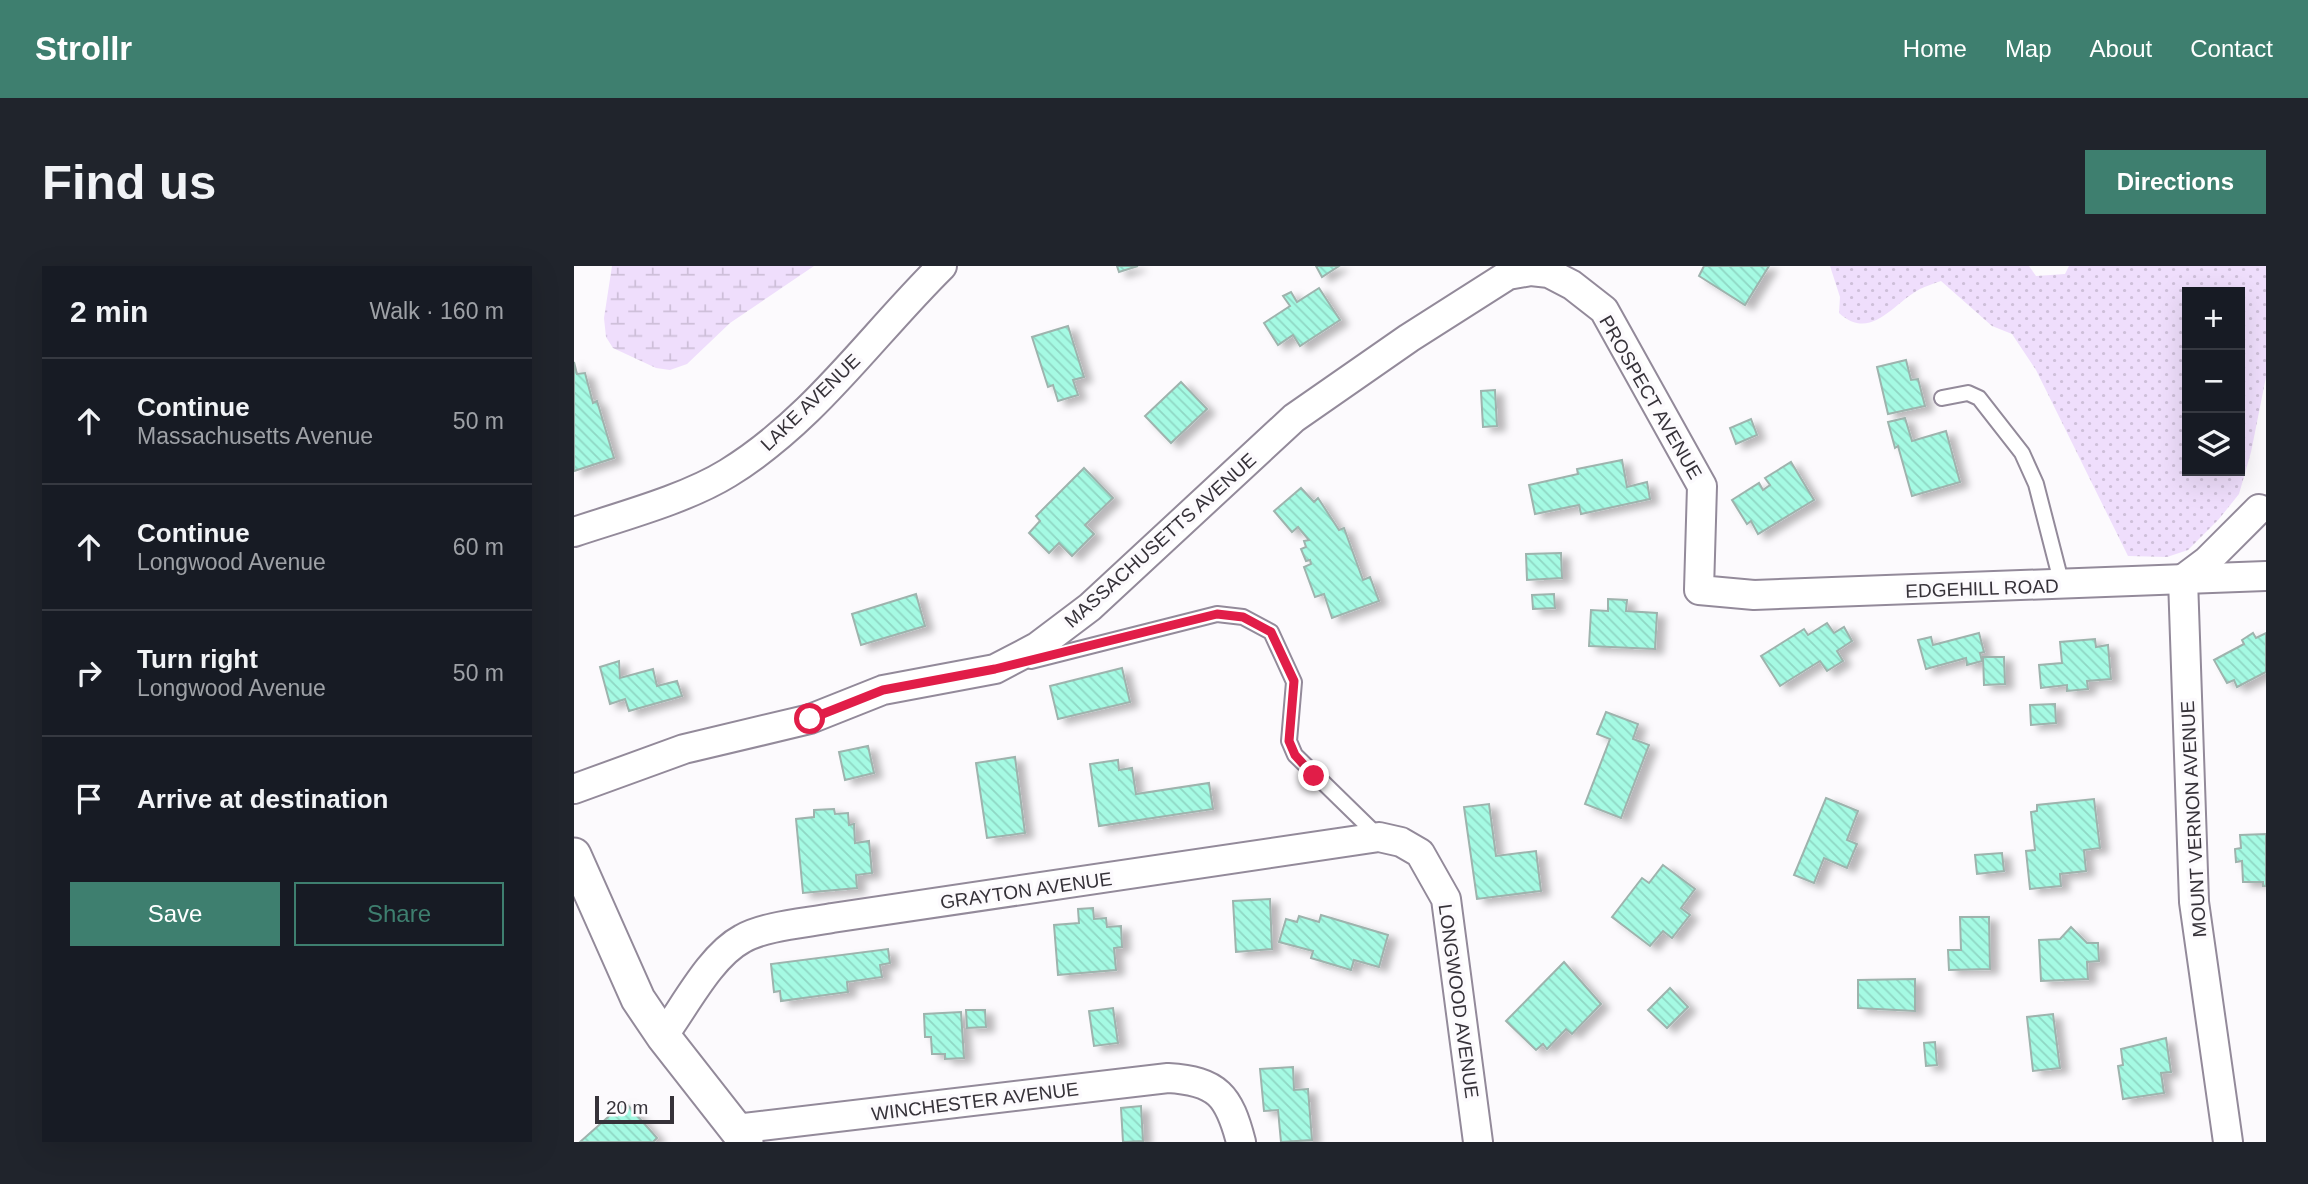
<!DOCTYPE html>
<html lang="en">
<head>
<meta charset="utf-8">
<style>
  :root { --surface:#171b24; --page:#20242c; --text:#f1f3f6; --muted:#9ea1a6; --line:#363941; --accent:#3e7f6f }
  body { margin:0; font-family:Arial,sans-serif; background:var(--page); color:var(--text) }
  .controls { position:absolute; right:21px; top:21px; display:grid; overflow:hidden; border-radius:0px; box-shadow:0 7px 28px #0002 }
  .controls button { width:63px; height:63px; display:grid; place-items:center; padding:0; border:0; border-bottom:2px solid var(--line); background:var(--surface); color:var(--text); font:35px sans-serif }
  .scale { position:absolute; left:21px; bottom:18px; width:79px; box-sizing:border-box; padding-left:7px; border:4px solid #363239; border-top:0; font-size:19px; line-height:24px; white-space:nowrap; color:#363239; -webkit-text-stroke:5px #fcfafd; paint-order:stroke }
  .stop { position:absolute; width:21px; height:21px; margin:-16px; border:5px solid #e11d48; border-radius:50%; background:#fff }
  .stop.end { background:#e11d48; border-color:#fff; box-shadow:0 2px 7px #0008 }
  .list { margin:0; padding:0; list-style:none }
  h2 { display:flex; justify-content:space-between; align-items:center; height:91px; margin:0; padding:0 28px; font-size:30px }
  h2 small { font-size:23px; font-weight:400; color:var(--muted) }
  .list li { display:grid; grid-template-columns:46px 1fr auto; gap:21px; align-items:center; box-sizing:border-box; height:126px; padding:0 28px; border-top:2px solid var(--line) }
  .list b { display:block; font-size:26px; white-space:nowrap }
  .list p { margin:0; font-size:23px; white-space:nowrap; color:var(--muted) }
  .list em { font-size:23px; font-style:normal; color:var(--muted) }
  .actions { display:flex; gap:14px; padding:21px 28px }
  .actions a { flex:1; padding:16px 0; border:2px solid var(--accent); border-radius:0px; text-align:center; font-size:24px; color:var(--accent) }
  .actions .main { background:var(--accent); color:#fff }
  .icon { flex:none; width:38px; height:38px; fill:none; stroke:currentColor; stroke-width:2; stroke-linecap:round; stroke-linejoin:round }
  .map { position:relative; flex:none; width:1692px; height:876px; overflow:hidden; border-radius:0px }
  header { display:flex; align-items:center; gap:42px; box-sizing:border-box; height:98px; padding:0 35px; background:var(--accent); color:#fff }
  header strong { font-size:33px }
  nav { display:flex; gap:38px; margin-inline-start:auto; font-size:24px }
  .intro { display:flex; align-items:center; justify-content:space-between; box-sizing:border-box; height:168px; padding:0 42px }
  h1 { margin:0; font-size:49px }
  .button { padding:18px 32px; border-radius:0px; background:var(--accent); color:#fff; font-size:24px; font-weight:700 }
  main { display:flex; gap:42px; padding:0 42px }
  aside { flex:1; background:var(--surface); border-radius:0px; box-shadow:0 7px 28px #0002 }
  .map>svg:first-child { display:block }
  .grass { fill:url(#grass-dots); fill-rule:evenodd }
  .wetland { fill:url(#wetland-marsh) }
  .building { fill:url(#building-back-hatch); stroke:#9eb3ad; stroke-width:2; filter:url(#shadow) }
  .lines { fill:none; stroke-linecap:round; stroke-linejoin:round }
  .service-casing { stroke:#938a9a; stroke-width:18 }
  .minor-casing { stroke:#938a9a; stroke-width:32 }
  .tertiary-casing { stroke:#938a9a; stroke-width:37 }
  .service { stroke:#fff; stroke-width:14 }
  .minor { stroke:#fff; stroke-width:28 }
  .tertiary { stroke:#fff; stroke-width:33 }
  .route { stroke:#e11d48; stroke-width:9 }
  .labels { text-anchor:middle; stroke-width:7; stroke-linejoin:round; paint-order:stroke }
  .street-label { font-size:19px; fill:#363239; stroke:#fcfafd }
</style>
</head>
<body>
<header>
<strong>Strollr</strong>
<nav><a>Home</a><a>Map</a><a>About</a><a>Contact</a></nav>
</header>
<div class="intro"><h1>Find us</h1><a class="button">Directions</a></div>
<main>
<aside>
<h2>2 min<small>Walk · 160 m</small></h2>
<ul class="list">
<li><svg class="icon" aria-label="ahead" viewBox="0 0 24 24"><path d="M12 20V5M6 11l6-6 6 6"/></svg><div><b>Continue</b><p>Massachusetts Avenue</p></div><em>50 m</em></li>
<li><svg class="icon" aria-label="ahead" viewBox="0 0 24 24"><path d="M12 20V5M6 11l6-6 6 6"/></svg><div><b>Continue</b><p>Longwood Avenue</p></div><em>60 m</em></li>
<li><svg class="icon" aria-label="right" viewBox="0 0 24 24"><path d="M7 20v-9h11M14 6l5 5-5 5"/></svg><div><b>Turn right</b><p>Longwood Avenue</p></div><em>50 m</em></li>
<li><svg class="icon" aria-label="arrive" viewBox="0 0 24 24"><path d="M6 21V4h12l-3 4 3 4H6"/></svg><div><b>Arrive at destination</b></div></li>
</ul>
<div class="actions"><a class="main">Save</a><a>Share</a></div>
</aside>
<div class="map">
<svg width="1692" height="876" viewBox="0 0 1692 876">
  <defs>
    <pattern id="grass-dots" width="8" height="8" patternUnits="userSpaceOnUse" patternTransform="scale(1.75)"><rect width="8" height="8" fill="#efdefc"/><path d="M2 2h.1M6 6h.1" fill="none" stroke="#cebfd9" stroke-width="1.8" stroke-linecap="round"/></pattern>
    <pattern id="wetland-marsh" width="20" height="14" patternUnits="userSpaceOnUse" patternTransform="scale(1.75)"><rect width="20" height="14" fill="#efdefc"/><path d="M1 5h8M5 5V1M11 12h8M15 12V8" fill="none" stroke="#cebfd9"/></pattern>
    <pattern id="building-back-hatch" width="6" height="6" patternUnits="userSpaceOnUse" patternTransform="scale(1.75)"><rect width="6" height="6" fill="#a5fae3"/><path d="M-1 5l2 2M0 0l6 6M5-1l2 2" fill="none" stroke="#8fd7c4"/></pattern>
    <filter id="shadow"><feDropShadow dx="8" dy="4.5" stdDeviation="3.5" flood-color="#0004"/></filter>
  </defs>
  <rect width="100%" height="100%" fill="#fcfafd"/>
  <path class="grass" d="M1256,0H1455L1462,10L1491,8L1495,0H1692V111L1677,186L1665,228L1645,253L1614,284L1593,291L1554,290L1462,104L1438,68L1418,60L1367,15C1360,17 1353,20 1346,23C1318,38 1297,76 1265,47L1266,31ZM1613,26H1666V205H1613Z"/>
  <polygon class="wetland" points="38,0 240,0 156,57 113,98 96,104 82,102 39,82 32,71 30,52"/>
  <g class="building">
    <polygon points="543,0 564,0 545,6"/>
    <polygon points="742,0 765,0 748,11"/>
    <polygon points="1130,0 1195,0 1171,39 1125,10"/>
    <polygon points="745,22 766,54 726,80 719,69 704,79 690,57 716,40 709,30 717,26 723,36"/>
    <polygon points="494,60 510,111 499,114 504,129 484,135 479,119 474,121 458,71"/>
    <polygon points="1332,94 1337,114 1344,113 1351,140 1314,148 1303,101"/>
    <polygon points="0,96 3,108 11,107 19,137 23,135 40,192 0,205"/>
    <polygon points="607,116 633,143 597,177 571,150"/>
    <polygon points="921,124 923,160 909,161 907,125"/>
    <polygon points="1331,152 1338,175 1372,165 1386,216 1338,230 1324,180 1321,182 1314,156"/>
    <polygon points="1177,153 1183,169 1162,178 1156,162"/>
    <polygon points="1048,194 1053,221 1073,216 1076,233 1007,248 1005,239 961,248 955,219 1004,208 1003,203"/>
    <polygon points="1217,196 1240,234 1184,268 1177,255 1173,258 1158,234 1185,217 1189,224 1196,219 1191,212"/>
    <polygon points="510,202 539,232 511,259 520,268 498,290 485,277 475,287 455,267 466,255 462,250"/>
    <polygon points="727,222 740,236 744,232 765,264 770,262 789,314 796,311 805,335 758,352 750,328 741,331 730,301 737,298 736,294 732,295 727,283 732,281 730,275 735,274 724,261 718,266 700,245"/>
    <polygon points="987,287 988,312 953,314 952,288"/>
    <polygon points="342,328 351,360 287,379 278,348"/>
    <polygon points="980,328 981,342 959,343 958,329"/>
    <polygon points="1034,333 1053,334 1052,345 1083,347 1081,383 1015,380 1017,344 1034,345"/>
    <polygon points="1253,357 1260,367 1270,361 1278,375 1263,385 1269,395 1253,405 1246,395 1206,420 1187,390 1230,363 1234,369"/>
    <polygon points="1405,367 1410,386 1406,387 1408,395 1393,399 1392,392 1352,403 1344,374 1357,371 1359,379"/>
    <polygon points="1679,367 1682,372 1692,367 1692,406 1663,421 1660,414 1653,417 1640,394 1670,378 1668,374"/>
    <polygon points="1521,373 1522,381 1534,379 1537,413 1513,415 1514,423 1493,425 1493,419 1467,422 1465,399 1488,397 1486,376"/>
    <polygon points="1409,391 1430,391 1431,418 1410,419"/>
    <polygon points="45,395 46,412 79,403 83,420 103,415 108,430 55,445 51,433 36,438 26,401"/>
    <polygon points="548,402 556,436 484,453 476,420"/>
    <polygon points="1481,438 1482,457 1457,459 1456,439"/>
    <polygon points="1032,446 1064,458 1059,473 1075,479 1047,552 1011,538 1036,473 1023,468"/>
    <polygon points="294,480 300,507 271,514 265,486"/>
    <polygon points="441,491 451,567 413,572 402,497"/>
    <polygon points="544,494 545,504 558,502 562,528 635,517 639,543 525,560 516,498"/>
    <polygon points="1252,532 1284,545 1273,574 1283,578 1273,602 1250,592 1240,617 1220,609"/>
    <polygon points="1520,533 1526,582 1510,584 1512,605 1486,608 1487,620 1456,623 1452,585 1461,584 1457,546 1463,545 1463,539"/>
    <polygon points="915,538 922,590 962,585 967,625 903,633 890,541"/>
    <polygon points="260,543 261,548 274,547 275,559 280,558 281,577 295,575 298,607 282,609 283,622 229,627 222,553 240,551 240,544"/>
    <polygon points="1692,568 1692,620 1689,620 1689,616 1669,616 1668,595 1662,596 1661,583 1667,582 1666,569"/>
    <polygon points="1428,587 1430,605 1403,608 1401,589"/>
    <polygon points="1089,599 1121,623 1107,642 1116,649 1098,672 1089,665 1076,680 1038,651 1068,612 1075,617"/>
    <polygon points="696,633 698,683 662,686 659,635"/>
    <polygon points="519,642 520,653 532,652 533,661 547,660 548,681 540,682 542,704 484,709 480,659 505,657 504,643"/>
    <polygon points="747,649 814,669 805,701 780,694 777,704 737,692 739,685 705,676 712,653 723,656 725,650 745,656"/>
    <polygon points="1386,651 1415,651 1416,703 1375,704 1374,684 1387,684"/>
    <polygon points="1497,661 1513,677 1524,677 1525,695 1513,696 1514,713 1467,715 1465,674 1486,673"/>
    <polygon points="314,683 316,697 306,699 308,711 273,716 274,726 207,735 206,725 200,726 197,698"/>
    <polygon points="990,696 1027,738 998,768 992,763 973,783 969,778 962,784 932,755"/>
    <polygon points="1341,713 1341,745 1284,742 1284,714"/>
    <polygon points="1096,722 1114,741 1093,762 1074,744"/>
    <polygon points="539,742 544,777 520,780 515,745"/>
    <polygon points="392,744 411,744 412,761 393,762"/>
    <polygon points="387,746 390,792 371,793 371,788 358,788 357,771 351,771 350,748"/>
    <polygon points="1479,748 1486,802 1459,805 1453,751"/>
    <polygon points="1592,772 1597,806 1587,807 1590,827 1549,833 1544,800 1549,799 1547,783"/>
    <polygon points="1361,776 1363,799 1352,800 1350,777"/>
    <polygon points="719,801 720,824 734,823 738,874 707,876 704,844 690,845 686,803"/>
    <polygon points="51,836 83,872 79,876 6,876"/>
    <polygon points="567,840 569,875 549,876 547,842"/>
  </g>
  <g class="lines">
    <defs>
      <g id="service">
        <polyline points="1368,132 1394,127 1405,132 1448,187 1462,218 1488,319"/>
        <polyline points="457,395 643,348 669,351 697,366 720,416 715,475 721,489 805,571"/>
      </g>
      <g id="minor">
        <path d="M0,266C48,250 112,233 154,207C240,154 297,70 368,0"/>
        <polyline points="0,523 110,483 236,453 309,424 421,403 463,381 516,341 720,152 835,72 934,9 957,5 975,7 998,19 1030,44 1128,220 1125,324 1180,329 1692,310"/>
        <path d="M89,770C110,742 136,690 168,673C190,660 232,657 258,652L805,571L827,576L846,587L872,633L904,876"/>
        <path d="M162,863L594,812C644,815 655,830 667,876"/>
        <polyline points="1654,876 1620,636 1609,313 1633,295 1685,243"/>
      </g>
      <polyline id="tertiary" points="0,589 64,733 89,770 172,876"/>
    </defs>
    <use href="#service" class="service-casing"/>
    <use href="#minor" class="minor-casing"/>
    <use href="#tertiary" class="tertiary-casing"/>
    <use href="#service" class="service"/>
    <use href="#minor" class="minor"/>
    <use href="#tertiary" class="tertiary"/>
  </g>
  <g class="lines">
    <polyline class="route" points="236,453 309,424 421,403 643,348 669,351 697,366 720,415 715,475 721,489 740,510"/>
  </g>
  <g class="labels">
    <g class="street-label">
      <text transform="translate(1077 131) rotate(60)" y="7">PROSPECT AVENUE</text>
      <text transform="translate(236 136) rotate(-44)" y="7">LAKE AVENUE</text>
      <text transform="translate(586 274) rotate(-42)" y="7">MASSACHUSETTS AVENUE</text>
      <text transform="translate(1408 322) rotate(-2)" y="7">EDGEHILL ROAD</text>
      <text transform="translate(1619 553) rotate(-93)" y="7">MOUNT VERNON AVENUE</text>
      <text transform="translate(452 624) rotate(-8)" y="7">GRAYTON AVENUE</text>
      <text transform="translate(885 735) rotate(82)" y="7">LONGWOOD AVENUE</text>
      <text transform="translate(401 835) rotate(-7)" y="7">WINCHESTER AVENUE</text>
    </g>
  </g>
</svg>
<div class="controls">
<button>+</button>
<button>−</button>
<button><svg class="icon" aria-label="layers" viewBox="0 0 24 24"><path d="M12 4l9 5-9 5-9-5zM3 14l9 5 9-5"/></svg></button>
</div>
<div class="scale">20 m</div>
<div class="stop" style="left:236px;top:453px"></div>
<div class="stop end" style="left:740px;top:510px"></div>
</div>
</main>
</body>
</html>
